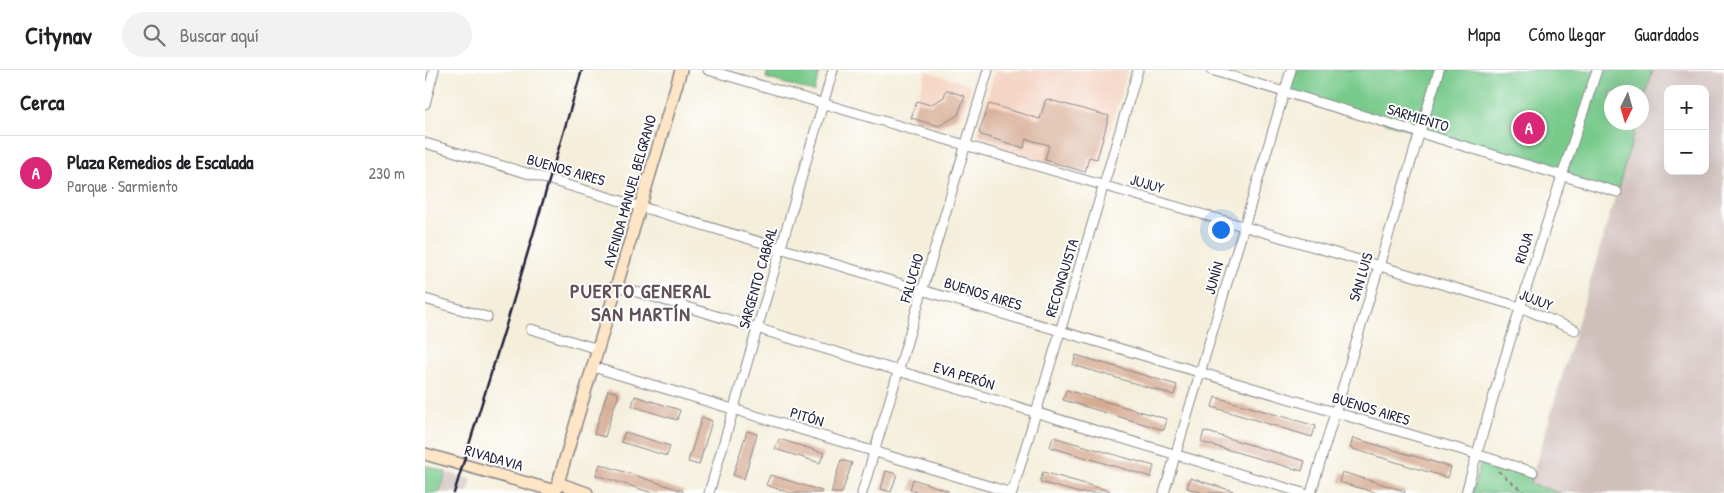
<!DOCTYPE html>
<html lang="es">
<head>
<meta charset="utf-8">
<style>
  :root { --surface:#fff; --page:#f2f2f2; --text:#202124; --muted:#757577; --line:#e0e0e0; --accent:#db2777 }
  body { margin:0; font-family:"Patrick Hand",sans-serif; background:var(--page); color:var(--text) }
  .controls { position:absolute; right:15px; top:15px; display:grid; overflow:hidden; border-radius:10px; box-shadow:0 5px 20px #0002 }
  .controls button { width:45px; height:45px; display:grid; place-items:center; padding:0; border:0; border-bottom:1px solid var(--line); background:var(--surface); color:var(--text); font:25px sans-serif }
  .compass { position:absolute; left:1179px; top:15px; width:45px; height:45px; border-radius:50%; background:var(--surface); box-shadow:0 5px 20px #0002; rotate:185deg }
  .you { position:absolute; left:795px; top:159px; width:18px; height:18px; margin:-12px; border:4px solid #fff; border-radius:50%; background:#1a73e8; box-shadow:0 0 0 8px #1a73e833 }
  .badge { display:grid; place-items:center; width:32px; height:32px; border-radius:50%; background:var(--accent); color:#fff; font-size:16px; font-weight:700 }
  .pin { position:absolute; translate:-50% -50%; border:2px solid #fff; box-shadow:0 1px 5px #0006 }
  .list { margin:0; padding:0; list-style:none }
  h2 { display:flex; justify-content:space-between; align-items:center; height:65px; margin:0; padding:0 20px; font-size:21px }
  h2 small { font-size:16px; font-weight:400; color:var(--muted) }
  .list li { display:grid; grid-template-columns:32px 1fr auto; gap:15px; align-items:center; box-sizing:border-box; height:75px; padding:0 20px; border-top:1px solid var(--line) }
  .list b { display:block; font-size:19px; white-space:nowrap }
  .list p { margin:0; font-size:16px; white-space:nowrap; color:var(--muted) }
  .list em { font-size:16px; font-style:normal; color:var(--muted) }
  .icon { flex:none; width:28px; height:28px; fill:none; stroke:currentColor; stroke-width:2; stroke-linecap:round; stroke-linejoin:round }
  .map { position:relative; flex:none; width:1299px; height:423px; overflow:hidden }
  header { display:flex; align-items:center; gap:30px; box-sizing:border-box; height:70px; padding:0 25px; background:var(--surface); border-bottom:1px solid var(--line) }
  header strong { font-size:24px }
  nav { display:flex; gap:28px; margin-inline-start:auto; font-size:18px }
  .search { width:350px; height:45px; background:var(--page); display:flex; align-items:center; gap:12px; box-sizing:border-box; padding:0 18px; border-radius:28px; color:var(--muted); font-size:19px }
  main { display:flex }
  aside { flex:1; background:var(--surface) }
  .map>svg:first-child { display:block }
  .built { fill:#f4d3c1 }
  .industrial { fill:#d0c0bc; fill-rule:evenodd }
  .green { fill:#78ca8b; stroke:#4d7663 }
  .building { fill:#d5aa92 }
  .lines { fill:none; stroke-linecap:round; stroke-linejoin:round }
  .street-casing { stroke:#8b888a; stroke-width:11 }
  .secondary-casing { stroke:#8b888a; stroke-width:14 }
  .path { stroke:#8b888a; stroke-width:2; stroke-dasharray:4 4; stroke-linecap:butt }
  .street { stroke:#fff; stroke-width:9 }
  .secondary { stroke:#fde5c5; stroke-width:11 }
  .rail { stroke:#22223b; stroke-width:2.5 }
  .labels { text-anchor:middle; stroke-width:4; stroke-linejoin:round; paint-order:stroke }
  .street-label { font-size:15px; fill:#22223b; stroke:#fff }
  .district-label { font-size:20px; font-weight:bold; letter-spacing:1px; fill:#615259; stroke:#fff }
</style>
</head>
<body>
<header>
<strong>Citynav</strong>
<div class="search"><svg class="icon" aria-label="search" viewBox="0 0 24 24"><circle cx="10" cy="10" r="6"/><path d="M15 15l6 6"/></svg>Buscar aquí</div>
<nav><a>Mapa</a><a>Cómo llegar</a><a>Guardados</a></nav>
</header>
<main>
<aside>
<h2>Cerca<small></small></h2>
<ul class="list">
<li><span class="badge">A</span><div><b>Plaza Remedios de Escalada</b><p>Parque · Sarmiento</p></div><em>230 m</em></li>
</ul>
</aside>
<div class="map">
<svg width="1299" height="423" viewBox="0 0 1299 423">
  <rect width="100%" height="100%" fill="#fff"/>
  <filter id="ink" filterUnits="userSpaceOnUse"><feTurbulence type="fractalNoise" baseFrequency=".02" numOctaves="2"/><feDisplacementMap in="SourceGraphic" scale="10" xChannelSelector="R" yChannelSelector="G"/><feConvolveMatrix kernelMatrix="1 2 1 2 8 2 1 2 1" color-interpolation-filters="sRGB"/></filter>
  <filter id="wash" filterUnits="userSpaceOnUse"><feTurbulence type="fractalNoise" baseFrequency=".0096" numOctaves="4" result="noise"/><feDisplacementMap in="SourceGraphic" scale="20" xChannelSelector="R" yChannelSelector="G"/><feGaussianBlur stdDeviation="1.12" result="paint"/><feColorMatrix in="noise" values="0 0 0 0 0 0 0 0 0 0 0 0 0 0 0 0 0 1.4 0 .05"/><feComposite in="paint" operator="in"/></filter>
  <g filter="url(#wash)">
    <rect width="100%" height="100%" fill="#f4eeda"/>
    <g class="built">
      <polygon points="570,0 703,0 674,97 661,103 558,73 553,62"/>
      <polygon points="501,1 546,15 537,45 517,57 486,48"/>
    </g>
    <g class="industrial">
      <path d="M1228,0H1299V423H1136L1105,414L1212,53L1216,52L1217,38ZM1243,19H1280V101H1243Z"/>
      <polygon points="21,402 47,410 43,423 14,423"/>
    </g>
    <g class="green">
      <polygon points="343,0 395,0 389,22 341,8"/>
      <polygon points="866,0 1228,0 1217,38 1216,22 1186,22 1186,52 1212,53 1192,122 859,22"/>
      <polygon points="1056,391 1107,407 1105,414 1136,423 1047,423"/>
      <polygon points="0,395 21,402 14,423 0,423"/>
    </g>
    <g id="blocks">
      <g class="building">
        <polygon points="521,20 540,26 533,45 514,56 486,48 492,31 505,35 519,27"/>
        <polygon points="621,29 684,46 672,89 664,87 660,102 620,90 624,75 601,69 599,78 556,65 554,62 564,34 615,49"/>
        <polygon points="651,285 752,315 749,325 648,295"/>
        <polygon points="183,320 193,323 192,325 194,326 189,337 180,367 169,364"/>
        <polygon points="641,320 742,349 739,360 638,330"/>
        <polygon points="210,326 255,340 252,350 207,336"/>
        <polygon points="790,327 891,356 887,367 787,337"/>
        <polygon points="277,347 287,351 274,395 263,392"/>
        <polygon points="322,361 332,364 319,409 308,405"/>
        <polygon points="779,361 880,391 877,401 776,372"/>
        <polygon points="200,362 245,376 242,386 196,372"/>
        <polygon points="628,367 729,396 726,407 625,377"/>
        <polygon points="928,368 1026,397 1023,408 925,378"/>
        <polygon points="354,369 399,383 395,393 350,379"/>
        <polygon points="416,390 427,393 417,423 406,423"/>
        <polygon points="175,394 258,421 258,423 228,423 171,405"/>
        <polygon points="461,401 472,404 466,422 456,419"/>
        <polygon points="618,402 685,421 685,423 654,423 615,412"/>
        <polygon points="917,402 980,421 979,423 952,423 914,412"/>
        <polygon points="345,405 397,421 397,423 365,423 341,415"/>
        <polygon points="765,408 808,421 808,423 778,423 762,418"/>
        <polygon points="488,409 523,421 523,423 495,423 485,420"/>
      </g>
    </g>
  </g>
  <g filter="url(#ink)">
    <use href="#blocks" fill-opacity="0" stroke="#8b888a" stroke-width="1"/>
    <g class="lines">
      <defs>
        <g id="street">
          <polyline points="283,0 1095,237 1150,260"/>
          <polyline points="786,0 1192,122"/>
          <polyline points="0,34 9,0"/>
          <polyline points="0,73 1051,384 1108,402"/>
          <polyline points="192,216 878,423"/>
          <polyline points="0,229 62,247"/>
          <polyline points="106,259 173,279"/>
          <polyline points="168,297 587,423"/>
          <polyline points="284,423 408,0"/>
          <polyline points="437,423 563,0"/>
          <polyline points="587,423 713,0"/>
          <polyline points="739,423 866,0"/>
          <polyline points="886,423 954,196 1014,0"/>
          <path d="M1041,423C1080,281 1125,140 1172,0"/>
        </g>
        <g id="secondary">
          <polyline points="0,384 130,421"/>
          <polyline points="133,413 162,423"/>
          <polyline points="130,423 256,0"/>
        </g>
      </defs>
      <use href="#street" class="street-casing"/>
      <use href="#secondary" class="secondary-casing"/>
      <polyline class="path" points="1073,401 1100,423"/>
      <use href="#street" class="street"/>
      <use href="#secondary" class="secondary"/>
      <polyline class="rail" points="29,423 82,252 157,0"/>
    </g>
  </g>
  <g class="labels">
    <g class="street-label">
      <text transform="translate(993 48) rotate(17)" y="5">SARMIENTO</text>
      <text transform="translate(141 100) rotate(16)" y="5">BUENOS AIRES</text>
      <text transform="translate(722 114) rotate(16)" y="5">JUJUY</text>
      <text transform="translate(205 121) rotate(-74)" y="5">AVENIDA MANUEL BELGRANO</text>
      <text transform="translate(1099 178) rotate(-73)" y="5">RIOJA</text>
      <text transform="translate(936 207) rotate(-73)" y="5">SAN LUIS</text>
      <text transform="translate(333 208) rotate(-74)" y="5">SARGENTO CABRAL</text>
      <text transform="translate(487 208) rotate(-74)" y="5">FALUCHO</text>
      <text transform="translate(637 208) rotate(-73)" y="5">RECONQUISTA</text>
      <text transform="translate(789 208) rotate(-74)" y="5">JUNÍN</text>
      <text transform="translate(558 224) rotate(17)" y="5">BUENOS AIRES</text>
      <text transform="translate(1111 230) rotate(21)" y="5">JUJUY</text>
      <text transform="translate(539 306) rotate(17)" y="5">EVA PERÓN</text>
      <text transform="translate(946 339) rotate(17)" y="5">BUENOS AIRES</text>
      <text transform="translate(382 347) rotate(17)" y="5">PITÓN</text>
      <text transform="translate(69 388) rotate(16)" y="5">RIVADAVIA</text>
    </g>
    <g class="district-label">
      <text x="216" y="228">PUERTO GENERAL<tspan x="216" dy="23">SAN MARTÍN</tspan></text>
    </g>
  </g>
</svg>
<div class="controls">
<button>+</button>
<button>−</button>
</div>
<svg class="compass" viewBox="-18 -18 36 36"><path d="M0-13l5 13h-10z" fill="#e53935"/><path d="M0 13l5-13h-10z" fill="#757577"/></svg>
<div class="you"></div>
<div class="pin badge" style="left:1104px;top:58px">A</div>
</div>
</main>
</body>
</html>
